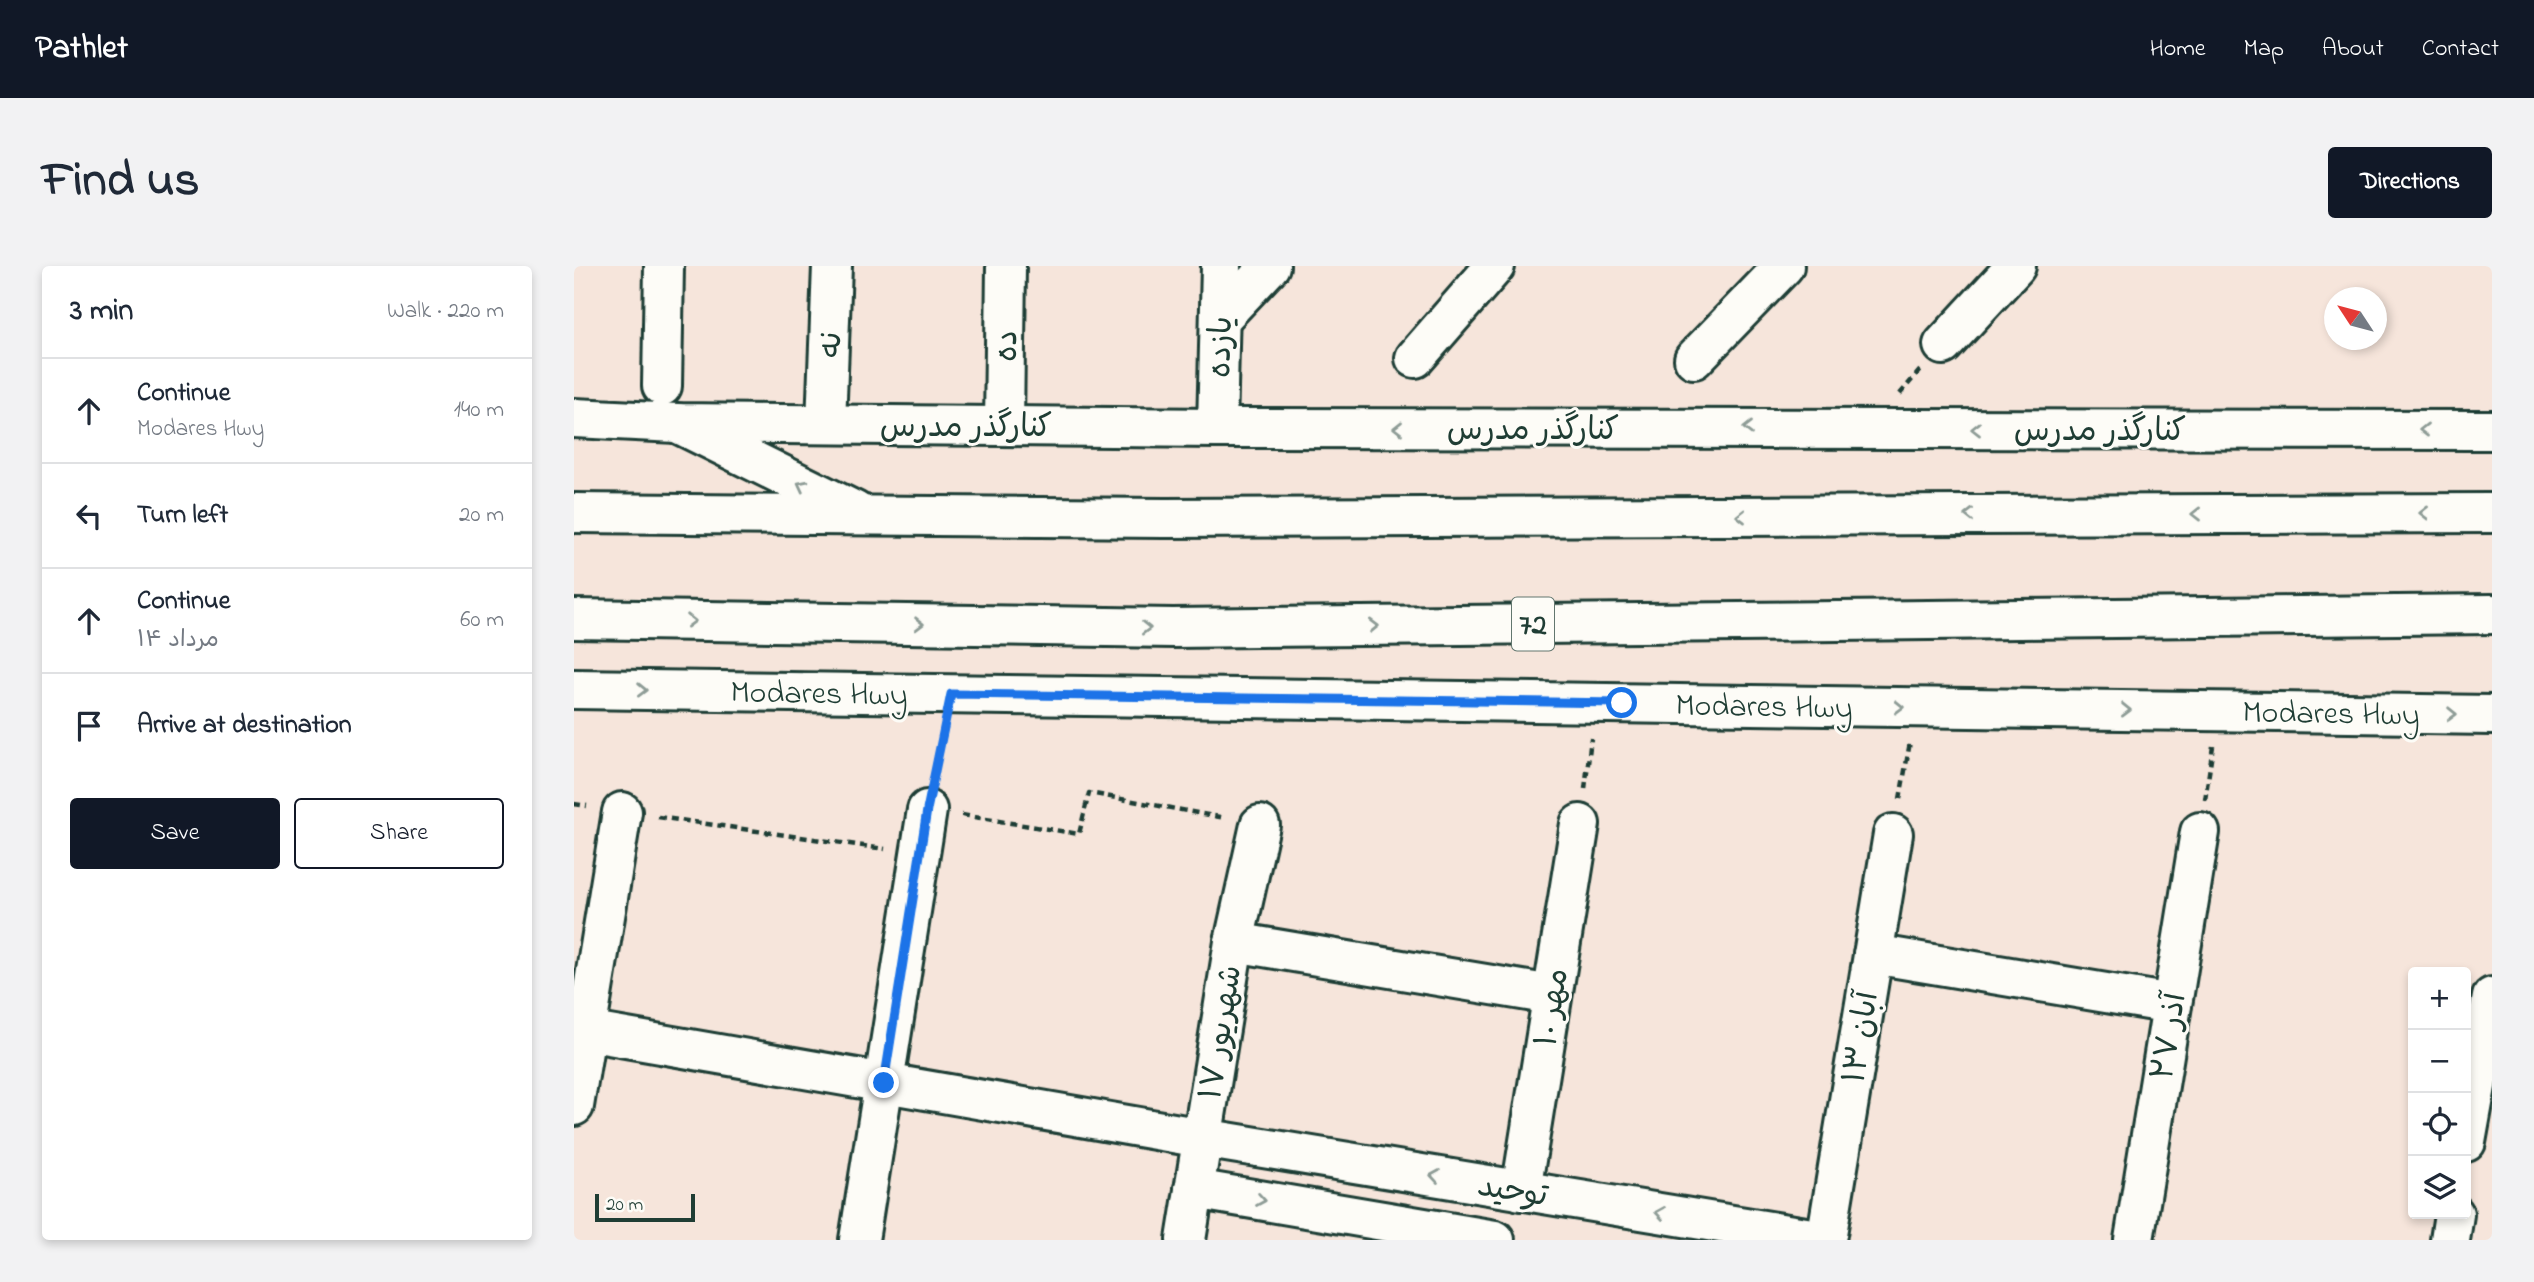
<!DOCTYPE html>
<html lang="en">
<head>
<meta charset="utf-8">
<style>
  :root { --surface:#fff; --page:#f2f2f3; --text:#1f2937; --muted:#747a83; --line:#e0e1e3; --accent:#111827 }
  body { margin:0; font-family:"Indie Flower","Playpen Sans Arabic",sans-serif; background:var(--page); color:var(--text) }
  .controls { position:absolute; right:21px; bottom:21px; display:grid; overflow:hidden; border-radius:7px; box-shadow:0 4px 10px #0003 }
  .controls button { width:63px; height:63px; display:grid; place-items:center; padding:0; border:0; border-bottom:2px solid var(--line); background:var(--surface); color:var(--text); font:35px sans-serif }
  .compass { position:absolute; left:1750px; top:21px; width:63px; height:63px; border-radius:50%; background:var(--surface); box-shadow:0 4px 10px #0003; rotate:306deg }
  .scale { position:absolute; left:21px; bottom:18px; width:100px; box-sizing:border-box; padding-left:7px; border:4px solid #1f3d34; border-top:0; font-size:19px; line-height:24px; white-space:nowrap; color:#1f3d34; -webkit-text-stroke:5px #fdfcf7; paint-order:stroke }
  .stop { position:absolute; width:21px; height:21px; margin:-16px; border:5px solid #1a73e8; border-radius:50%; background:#fff }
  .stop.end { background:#1a73e8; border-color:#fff; box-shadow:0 2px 7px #0008 }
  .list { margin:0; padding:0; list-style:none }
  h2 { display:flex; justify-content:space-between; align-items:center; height:91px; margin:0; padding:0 28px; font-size:30px }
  h2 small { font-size:23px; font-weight:400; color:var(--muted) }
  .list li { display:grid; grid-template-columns:46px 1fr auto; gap:21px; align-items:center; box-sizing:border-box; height:105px; padding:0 28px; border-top:2px solid var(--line) }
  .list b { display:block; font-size:26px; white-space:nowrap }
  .list p { margin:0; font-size:23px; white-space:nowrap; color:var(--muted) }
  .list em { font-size:23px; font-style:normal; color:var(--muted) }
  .actions { display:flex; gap:14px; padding:21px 28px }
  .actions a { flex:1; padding:16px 0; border:2px solid var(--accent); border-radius:7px; text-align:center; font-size:24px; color:var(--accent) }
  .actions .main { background:var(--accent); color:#fff }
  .icon { flex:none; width:38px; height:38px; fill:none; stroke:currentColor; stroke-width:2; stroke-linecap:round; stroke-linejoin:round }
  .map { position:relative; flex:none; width:1918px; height:974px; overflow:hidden; border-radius:7px }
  header { display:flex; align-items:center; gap:42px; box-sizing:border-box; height:98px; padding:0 35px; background:var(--accent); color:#fff }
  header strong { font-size:33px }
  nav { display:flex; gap:38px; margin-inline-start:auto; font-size:24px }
  .intro { display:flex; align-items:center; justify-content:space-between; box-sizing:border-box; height:168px; padding:0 42px }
  h1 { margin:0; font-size:49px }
  .button { padding:18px 32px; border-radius:7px; background:var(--accent); color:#fff; font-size:24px; font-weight:700 }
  main { display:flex; gap:42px; padding:0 42px }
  aside { flex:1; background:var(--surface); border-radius:7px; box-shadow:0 4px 10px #0003 }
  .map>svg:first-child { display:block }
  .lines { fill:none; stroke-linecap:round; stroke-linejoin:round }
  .minor-casing { stroke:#1f3d34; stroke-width:44 }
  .highway-casing { stroke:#1f3d34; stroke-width:44 }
  .path { stroke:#1f3d34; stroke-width:4.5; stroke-dasharray:7 5; stroke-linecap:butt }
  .minor { stroke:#fdfcf7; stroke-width:38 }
  .highway { stroke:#fdfcf7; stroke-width:38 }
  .oneway { stroke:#8e9c96 }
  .route { stroke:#1a73e8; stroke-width:9 }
  .labels { text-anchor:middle; stroke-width:6; stroke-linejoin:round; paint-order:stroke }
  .shield { fill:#fdfcf7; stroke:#62766e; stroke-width:2 }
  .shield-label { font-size:30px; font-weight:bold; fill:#1f3d34 }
  .street-label { font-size:32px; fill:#1f3d34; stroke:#fdfcf7 }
</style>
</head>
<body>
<header>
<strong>Pathlet</strong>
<nav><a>Home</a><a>Map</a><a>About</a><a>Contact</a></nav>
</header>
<div class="intro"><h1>Find us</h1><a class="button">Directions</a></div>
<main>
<aside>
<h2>3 min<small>Walk · 220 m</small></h2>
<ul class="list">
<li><svg class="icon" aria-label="ahead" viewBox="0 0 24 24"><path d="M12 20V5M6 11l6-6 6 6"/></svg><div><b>Continue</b><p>Modares Hwy</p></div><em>140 m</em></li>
<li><svg class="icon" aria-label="left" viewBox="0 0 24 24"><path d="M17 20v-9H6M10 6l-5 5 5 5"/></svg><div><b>Turn left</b></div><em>20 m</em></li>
<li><svg class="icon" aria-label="ahead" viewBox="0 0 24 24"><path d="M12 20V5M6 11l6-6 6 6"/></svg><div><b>Continue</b><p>۱۴ مرداد</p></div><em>60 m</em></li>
<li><svg class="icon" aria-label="arrive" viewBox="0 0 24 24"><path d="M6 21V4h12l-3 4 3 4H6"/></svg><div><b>Arrive at destination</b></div></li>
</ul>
<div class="actions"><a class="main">Save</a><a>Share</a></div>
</aside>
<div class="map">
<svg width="1918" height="974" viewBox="0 0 1918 974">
  <rect width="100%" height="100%" fill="#f6e5db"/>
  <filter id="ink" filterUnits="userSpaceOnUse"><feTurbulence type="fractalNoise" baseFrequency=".0143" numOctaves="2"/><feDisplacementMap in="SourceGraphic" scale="14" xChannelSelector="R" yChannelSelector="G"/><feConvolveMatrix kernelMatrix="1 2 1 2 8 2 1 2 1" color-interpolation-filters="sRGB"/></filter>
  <g filter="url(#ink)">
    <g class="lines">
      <defs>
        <g id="minor">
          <polyline points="646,53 696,0"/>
          <polyline points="1369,79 1442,0"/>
          <polyline points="841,92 921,0"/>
          <polyline points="1120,93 1210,0"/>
          <polyline points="88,120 90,0"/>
          <polyline points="0,152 103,157 643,162 1918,164"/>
          <polyline points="252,158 258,0"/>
          <polyline points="430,160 432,0"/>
          <polyline points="643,162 647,0"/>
          <polyline points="0,423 1918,449"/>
          <polyline points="660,676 978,729"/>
          <polyline points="1299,688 1598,738"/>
          <polyline points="12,765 628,872 1250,974"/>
          <polyline points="0,840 48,546"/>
          <polyline points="1892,876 1918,731"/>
          <polyline points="620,923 921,974"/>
          <polyline points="947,925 1006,558"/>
          <polyline points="285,974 353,544"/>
          <polyline points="612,974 660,676 686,559"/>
          <polyline points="1252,974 1319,568"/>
          <polyline points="1560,974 1626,566"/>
          <polyline points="1876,974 1880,948"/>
        </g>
        <g id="highway">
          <polyline points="103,157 281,245"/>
          <polyline points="0,247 591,252 1918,247"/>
          <polyline points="0,353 599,362 1918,348"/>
        </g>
      </defs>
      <use href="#minor" class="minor-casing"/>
      <use href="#highway" class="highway-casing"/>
      <g class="path">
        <polyline points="1326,128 1347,103"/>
        <polyline points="360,512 370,462"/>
        <polyline points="1011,523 1017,472"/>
        <polyline points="1326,533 1336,476"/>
        <polyline points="1631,534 1639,480"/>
        <polyline points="0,538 13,540"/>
        <polyline points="388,549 505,568 515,527 651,552"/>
        <polyline points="84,551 311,583"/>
      </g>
      <use href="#minor" class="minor"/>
      <use href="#highway" class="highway"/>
    </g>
    <defs><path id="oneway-chevron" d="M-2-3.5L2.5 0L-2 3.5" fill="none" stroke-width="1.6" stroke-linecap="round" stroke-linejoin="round" transform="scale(1.75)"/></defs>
    <g class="oneway">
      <use href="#oneway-chevron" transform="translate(824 162) rotate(-180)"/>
      <use href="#oneway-chevron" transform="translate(1174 162) rotate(-180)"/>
      <use href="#oneway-chevron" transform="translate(1402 163) rotate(-180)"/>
      <use href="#oneway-chevron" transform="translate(1850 164) rotate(-180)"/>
      <use href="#oneway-chevron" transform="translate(228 219) rotate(-153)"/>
      <use href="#oneway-chevron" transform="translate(1850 247) rotate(180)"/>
      <use href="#oneway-chevron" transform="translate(1622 248) rotate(180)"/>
      <use href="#oneway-chevron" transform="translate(1395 249) rotate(180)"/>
      <use href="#oneway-chevron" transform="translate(1167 250) rotate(180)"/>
      <use href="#oneway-chevron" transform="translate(117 355) rotate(1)"/>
      <use href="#oneway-chevron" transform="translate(345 358) rotate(1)"/>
      <use href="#oneway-chevron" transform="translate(800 360) rotate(-1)"/>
      <use href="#oneway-chevron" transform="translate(572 362) rotate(1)"/>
      <use href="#oneway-chevron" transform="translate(68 424) rotate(1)"/>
      <use href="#oneway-chevron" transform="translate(1325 441) rotate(1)"/>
      <use href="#oneway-chevron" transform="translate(1552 444) rotate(1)"/>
      <use href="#oneway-chevron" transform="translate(1878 448) rotate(1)"/>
      <use href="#oneway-chevron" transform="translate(861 910) rotate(-171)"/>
      <use href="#oneway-chevron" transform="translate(687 934) rotate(10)"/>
      <use href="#oneway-chevron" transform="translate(1086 947) rotate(-171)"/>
    </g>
  </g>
  <g class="lines" filter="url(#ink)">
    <polyline class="route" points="310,817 353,544 377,428 1048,437"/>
  </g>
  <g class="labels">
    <rect class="shield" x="938" y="331.5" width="42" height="53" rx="5"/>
    <g class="shield-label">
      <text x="959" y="368">72</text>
    </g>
    <g class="street-label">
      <text transform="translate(255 79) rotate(-88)" y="11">نه</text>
      <text transform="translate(431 80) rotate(-89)" y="11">ده</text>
      <text transform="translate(645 81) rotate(-88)" y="11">یازده</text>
      <text x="392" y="170">کنارگذر مدرس</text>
      <text x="959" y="173">کنارگذر مدرس</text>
      <text x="1526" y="174">کنارگذر مدرس</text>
      <text transform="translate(245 426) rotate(1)" y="11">Modares Hwy</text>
      <text transform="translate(1190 439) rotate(1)" y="11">Modares Hwy</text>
      <text transform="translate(1757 446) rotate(1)" y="11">Modares Hwy</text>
      <text transform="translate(976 741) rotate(-81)" y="11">۱۰ مهر</text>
      <text transform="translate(645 766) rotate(-81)" y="11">۱۷ شهریور</text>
      <text transform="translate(1593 770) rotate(-81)" y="11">۲۷ آذر</text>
      <text transform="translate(1285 771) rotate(-81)" y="11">۱۳ آبان</text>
      <text transform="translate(939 923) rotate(9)" y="11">توحید</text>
    </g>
  </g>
</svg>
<div class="controls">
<button>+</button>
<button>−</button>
<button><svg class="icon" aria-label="locate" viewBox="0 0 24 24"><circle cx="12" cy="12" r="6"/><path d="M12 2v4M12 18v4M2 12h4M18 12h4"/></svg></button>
<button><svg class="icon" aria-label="layers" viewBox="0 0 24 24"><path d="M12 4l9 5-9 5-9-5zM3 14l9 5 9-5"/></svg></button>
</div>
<svg class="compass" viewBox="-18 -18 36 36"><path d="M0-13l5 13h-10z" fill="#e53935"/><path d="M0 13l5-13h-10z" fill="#747a83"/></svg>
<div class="scale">20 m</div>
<div class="stop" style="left:1048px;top:437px"></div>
<div class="stop end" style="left:310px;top:817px"></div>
</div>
</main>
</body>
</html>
